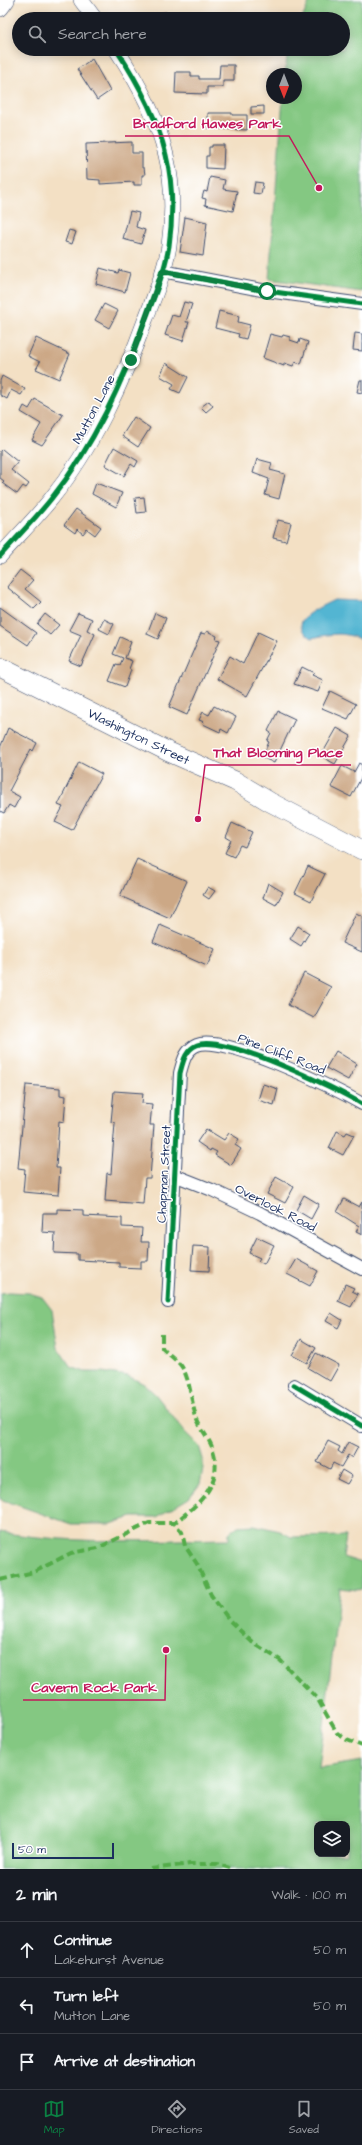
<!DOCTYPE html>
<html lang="en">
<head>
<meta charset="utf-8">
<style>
  :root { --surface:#171b24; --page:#242831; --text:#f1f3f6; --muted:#9ea1a6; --line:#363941; --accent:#0b8043 }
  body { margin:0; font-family:"Architects Daughter",sans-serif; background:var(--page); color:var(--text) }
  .controls { position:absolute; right:12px; bottom:12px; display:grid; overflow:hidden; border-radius:8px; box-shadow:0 2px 10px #0003 }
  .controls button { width:36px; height:36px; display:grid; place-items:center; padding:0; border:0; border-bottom:1px solid var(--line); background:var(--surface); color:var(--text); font:20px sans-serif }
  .compass { position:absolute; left:266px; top:68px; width:36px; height:36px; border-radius:50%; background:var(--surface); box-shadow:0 2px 10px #0003; rotate:180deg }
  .scale { position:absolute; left:12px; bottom:10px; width:102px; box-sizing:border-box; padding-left:4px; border:2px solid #1b2f5e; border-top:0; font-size:11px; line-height:14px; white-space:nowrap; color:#1b2f5e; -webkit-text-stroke:3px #fff; paint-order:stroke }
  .stop { position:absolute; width:12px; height:12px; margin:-9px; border:3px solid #0b8043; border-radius:50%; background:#fff }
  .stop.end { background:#0b8043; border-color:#fff; box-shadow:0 1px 4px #0008 }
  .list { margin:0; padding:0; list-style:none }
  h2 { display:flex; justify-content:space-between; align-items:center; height:52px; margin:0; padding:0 16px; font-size:17px }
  h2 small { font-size:13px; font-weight:400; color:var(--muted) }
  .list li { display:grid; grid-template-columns:26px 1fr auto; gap:12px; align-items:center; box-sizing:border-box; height:56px; padding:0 16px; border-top:1px solid var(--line) }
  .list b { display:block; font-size:15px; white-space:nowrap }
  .list p { margin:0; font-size:13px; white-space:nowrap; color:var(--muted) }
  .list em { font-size:13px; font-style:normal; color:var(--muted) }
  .icon { flex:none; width:22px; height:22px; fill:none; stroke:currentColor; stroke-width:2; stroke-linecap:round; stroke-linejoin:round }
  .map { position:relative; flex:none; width:362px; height:1869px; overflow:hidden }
  .search { position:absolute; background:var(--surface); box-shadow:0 2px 10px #0003; left:12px; right:12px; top:12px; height:44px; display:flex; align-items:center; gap:10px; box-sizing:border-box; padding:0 14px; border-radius:22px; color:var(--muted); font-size:15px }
  .sheet { height:220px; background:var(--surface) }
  nav { display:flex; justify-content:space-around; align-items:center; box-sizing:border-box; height:56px; border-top:1px solid var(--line); background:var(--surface); font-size:11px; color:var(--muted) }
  nav a { display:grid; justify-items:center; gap:2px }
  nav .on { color:var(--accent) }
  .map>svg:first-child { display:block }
  .green { fill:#84c882; stroke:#507c70; fill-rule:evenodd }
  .water { fill:#53b5d2; stroke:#377298 }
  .building { fill:#cca886 }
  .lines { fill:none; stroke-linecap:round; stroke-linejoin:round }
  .minor-casing { stroke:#3b4a6d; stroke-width:14 }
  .tertiary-casing { stroke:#3b4a6d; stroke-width:16 }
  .secondary-casing { stroke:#3b4a6d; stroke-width:18 }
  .primary-casing { stroke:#3b4a6d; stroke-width:20 }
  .minor { stroke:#fff; stroke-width:12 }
  .tertiary { stroke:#fff; stroke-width:15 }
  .secondary { stroke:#fff; stroke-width:17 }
  .primary { stroke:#fff; stroke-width:19 }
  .quiet { stroke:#52ab49; stroke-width:4; stroke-dasharray:8 4; stroke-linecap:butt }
  .cycleway-casing { stroke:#fff; stroke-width:8 }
  .cycleway { stroke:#00873e; stroke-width:5 }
  .route { stroke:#0b8043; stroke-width:5 }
  .labels { text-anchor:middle; stroke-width:3; stroke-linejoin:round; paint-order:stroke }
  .street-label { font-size:13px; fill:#1b2f5e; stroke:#fff }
  .leader { fill:none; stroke:#c2185b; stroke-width:1.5 }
  .callout-dot { fill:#c2185b; stroke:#fff; stroke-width:1.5 }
  .callout-label { font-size:14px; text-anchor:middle; font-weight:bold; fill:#c2185b; stroke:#fff; stroke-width:3; stroke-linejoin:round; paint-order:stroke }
</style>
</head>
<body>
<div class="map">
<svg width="362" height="1869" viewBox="0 0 362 1869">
  <rect width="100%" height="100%" fill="#fff"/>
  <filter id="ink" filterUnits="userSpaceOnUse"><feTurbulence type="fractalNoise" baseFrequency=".025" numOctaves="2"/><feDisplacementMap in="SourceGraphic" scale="8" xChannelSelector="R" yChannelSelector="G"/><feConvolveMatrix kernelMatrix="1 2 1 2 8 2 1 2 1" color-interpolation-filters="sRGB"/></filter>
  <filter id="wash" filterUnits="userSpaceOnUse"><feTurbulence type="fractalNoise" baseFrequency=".012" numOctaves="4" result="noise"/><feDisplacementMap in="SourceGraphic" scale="16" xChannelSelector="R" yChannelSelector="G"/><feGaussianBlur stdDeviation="0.9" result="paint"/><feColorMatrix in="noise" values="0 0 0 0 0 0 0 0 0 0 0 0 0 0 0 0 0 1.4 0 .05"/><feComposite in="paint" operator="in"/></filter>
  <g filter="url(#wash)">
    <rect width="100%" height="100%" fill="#f3e0c4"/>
    <g class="green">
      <polygon points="310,0 362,0 362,292 269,279 283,98 296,98 296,74 285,74 287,56 290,49 343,49 343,19 302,19"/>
      <polygon points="9,1292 29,1293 42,1297 52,1310 58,1348 71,1367 85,1372 102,1372 128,1376 144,1384 156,1395 184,1431 199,1446 203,1459 203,1469 200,1484 189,1498 157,1517 132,1517 111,1524 71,1524 0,1499 0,1293"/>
      <path d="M254,1525L280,1531L291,1537L346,1536L343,1557L362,1563V1589L357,1590L340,1588L319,1768L362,1761V1869H0V1532C75,1545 153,1540 229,1539V1533L238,1526ZM317,1824H347V1854H317Z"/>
    </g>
    <path class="water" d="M334,600L362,601V640C343,631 331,634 312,638C283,621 319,608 334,600Z"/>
    <g id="blocks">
      <g class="building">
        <polygon points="166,12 168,19 147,19 147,17"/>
        <polygon points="92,59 110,91 97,100 77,69"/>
        <polygon points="220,65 234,65 234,81 223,81 223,87 207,87 207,94 175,93 176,72 191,72 191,76 199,76 199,79 219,79"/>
        <polygon points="264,106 264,114 251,114 251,107"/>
        <polygon points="208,113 232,113 232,115 247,115 247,130 208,128"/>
        <polygon points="132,142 132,153 142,153 142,168 144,168 145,175 142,175 142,185 134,185 134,182 100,184 100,180 87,179 86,144"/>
        <polygon points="212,145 224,145 223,169 206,168 206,156 209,156 209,147 212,147"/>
        <polygon points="210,177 225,180 223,189 237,191 233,211 205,205 206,199 202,198 204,191 207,192"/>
        <polygon points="255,182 263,183 261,194 253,193"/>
        <polygon points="130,211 139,213 136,227 145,230 141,244 123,239"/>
        <polygon points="185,217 207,222 203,256 180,252"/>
        <polygon points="69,230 76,232 72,244 65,242"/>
        <polygon points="100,268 118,273 119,270 130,273 125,292 96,284"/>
        <polygon points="184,302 192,304 186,322 189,322 183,341 165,335 172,315 179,317"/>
        <polygon points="104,304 118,311 109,328 95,320"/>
        <polygon points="219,311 239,316 238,322 250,325 246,339 238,337 239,334 215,328"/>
        <polygon points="355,333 362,334 362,351 353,350"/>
        <polygon points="270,334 282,337 283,335 290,337 290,340 299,343 300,339 308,342 301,364 295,362 293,366 284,363 284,366 263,358"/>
        <polygon points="36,338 70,354 59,379 36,369 40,362 28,356"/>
        <polygon points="166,363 188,377 180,393 171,389 174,384 160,376"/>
        <polygon points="2,376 25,389 21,395 11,390 7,399 0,395 0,381"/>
        <polygon points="360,380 362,380 362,393 357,392"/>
        <polygon points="35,399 63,415 42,445 32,440 41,424 21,412 24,406 29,409"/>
        <polygon points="209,401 213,406 206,412 201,407"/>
        <polygon points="134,417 150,428 138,447 122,436"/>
        <polygon points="114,447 138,461 135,467 131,464 124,476 105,465"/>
        <polygon points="2,449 18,462 11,470 29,484 26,488 23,486 17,494 2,483 4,481 0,478 0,451"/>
        <polygon points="257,459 272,463 270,470 285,474 279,499 265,495 269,479 253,473"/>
        <polygon points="96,483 122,493 116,507 92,494"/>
        <polygon points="144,497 146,512 137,513 135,498"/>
        <polygon points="76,509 101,527 95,535 87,529 83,534 77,529 75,533 64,525"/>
        <polygon points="278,520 291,523 286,541 273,538"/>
        <polygon points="20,570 33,580 25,589 41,602 34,609 7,587"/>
        <polygon points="0,607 36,633 28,645 0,626"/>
        <polygon points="78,613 92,619 87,630 95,634 81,666 69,661 81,635 69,630"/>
        <polygon points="155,613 166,618 158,639 147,634"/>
        <polygon points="45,614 59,625 50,635 37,624"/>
        <polygon points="104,619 114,624 109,634 99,629"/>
        <polygon points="207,631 217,636 216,639 220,640 187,715 169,707 201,633 205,634"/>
        <polygon points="258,632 277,641 247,696 217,679 230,656 243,664"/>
        <polygon points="120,637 131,642 125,658 132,661 129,669 131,670 125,687 109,681 116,664 120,665 123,658 113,654"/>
        <polygon points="302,667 314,673 312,675 323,680 318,692 294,684"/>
        <polygon points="330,691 356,704 348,719 322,708"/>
        <polygon points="214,706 236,717 228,733 221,729 220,732 203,724 204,722 199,720 203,712 209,715"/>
        <polygon points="278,711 295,719 274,763 262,757 269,742 267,741 271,733 268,731"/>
        <polygon points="8,728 37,743 33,751 31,749 9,791 20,797 14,808 9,805 4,813 0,811 0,748"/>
        <polygon points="337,728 351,736 335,764 321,756"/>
        <polygon points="79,762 102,774 72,830 55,822 63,807 58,805"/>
        <polygon points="359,763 362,765 362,776 351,797 331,787 342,766 354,772"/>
        <polygon points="232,823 252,832 245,847 240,845 234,857 225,853 231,840 226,837"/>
        <polygon points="137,859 187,881 170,918 120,896"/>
        <polygon points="308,866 325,874 311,901 295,893"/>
        <polygon points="268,883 283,892 276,905 263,898"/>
        <polygon points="208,887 215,891 209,899 203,895"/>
        <polygon points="356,913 362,916 362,952 342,943"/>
        <polygon points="160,925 215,949 207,966 153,942"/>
        <polygon points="298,926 309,933 301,946 290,939"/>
        <polygon points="304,973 331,987 314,1018 288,1005"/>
        <polygon points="336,1051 357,1064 348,1080 326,1068"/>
        <polygon points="263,1084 278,1089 274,1105 258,1100"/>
        <polygon points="26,1085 60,1088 60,1095 66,1096 64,1122 59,1121 56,1168 60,1168 58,1195 23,1192 25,1169 18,1168"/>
        <polygon points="114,1091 143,1093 142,1103 152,1104 150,1125 154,1125 150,1178 145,1178 143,1204 105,1201 107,1173 111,1174 115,1123 111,1122"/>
        <polygon points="206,1129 224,1140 229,1133 239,1139 235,1145 241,1149 231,1165 215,1155 217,1152 211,1149 210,1151 197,1142"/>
        <polygon points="337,1131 345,1135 347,1132 354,1135 343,1155 329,1148"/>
        <polygon points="276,1177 294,1187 285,1203 267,1194"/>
        <polygon points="304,1195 319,1204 311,1219 296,1210"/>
        <polygon points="344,1199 359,1207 362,1202 362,1235 356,1232 359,1226 337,1212"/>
        <polygon points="57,1209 83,1210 83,1216 122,1218 122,1227 142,1228 141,1242 149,1242 148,1261 141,1261 141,1268 119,1267 119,1262 78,1260 78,1254 54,1253 55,1233 42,1232 43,1213 57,1213"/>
        <polygon points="257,1237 274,1245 264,1264 258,1261 260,1258 249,1253"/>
        <polygon points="193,1246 210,1247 209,1271 191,1270"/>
        <polygon points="296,1259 318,1271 310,1286 287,1274"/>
        <polygon points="345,1284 354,1288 352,1291 358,1294 351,1307 338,1301"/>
        <polygon points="331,1313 342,1320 338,1328 326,1321"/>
        <polygon points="301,1339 316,1348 307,1363 292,1355"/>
        <polygon points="316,1353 339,1365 330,1381 308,1368"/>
        <polygon points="328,1441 340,1447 338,1451 342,1454 348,1442 358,1447 352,1458 348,1455 341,1467 333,1463 330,1469 317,1462"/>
        <polygon points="342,1470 352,1476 347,1484 337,1479"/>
      </g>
    </g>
  </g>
  <g filter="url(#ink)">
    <use href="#blocks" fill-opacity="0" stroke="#3b4a6d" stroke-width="1"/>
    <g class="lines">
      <defs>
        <g id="minor">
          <polyline points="162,271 267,291 362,304"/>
          <polyline points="174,1175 212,1190 260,1213 362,1269"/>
          <path d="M168,1302L180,1073C183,1062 185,1050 197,1045C223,1034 336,1088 362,1104"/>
          <polyline points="294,1385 362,1426"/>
        </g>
        <g id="tertiary">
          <polyline points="81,0 95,19"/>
          <path d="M0,556C17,537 35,519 51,499C94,446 123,381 146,318C155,295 165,270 169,246C173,217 173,184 166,155C157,117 138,82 116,49"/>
        </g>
        <polyline id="secondary" points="0,8 6,0"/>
        <polyline id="primary" points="0,667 169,752 235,781 270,802 362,850"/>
      </defs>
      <use href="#minor" class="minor-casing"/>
      <use href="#tertiary" class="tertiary-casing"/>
      <use href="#secondary" class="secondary-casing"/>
      <use href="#primary" class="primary-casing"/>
      <use href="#minor" class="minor"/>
      <use href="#tertiary" class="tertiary"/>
      <use href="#secondary" class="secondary"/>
      <use href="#primary" class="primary"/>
      <g class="quiet">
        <path d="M162,1334V1348C168,1354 177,1360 182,1367C191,1382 191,1403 197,1420C201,1430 210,1439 213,1450C224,1484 198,1505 174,1523"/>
        <polyline points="0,1580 34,1572 71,1553 98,1548 149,1523 174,1523 182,1532 185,1546 197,1564 211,1595 230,1621 252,1642 280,1660 317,1698 337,1733 347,1740 362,1746"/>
        <polyline points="151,1869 190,1864 217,1864 233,1869"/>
      </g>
      <defs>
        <g id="cycleway">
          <polyline points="162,271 267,291 362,304"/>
          <path d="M0,556C17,537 35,519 51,499C94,446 123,381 146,318C155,295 165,270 169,246C173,217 173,184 166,155C157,117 138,82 116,49"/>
          <path d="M168,1302L180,1073C183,1062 185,1050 197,1045C223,1034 336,1088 362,1104"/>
          <polyline points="294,1385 362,1426"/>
        </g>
      </defs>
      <use href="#cycleway" class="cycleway-casing"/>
      <use href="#cycleway" class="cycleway"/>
    </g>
  </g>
  <g class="lines" filter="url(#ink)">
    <polyline class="route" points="131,360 162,271 267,291"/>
  </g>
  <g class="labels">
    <g class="street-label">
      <text transform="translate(93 409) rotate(-62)" y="5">Mutton Lane</text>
      <text transform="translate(139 736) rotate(26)" y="5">Washington Street</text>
      <text transform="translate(282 1053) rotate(21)" y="5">Pine Cliff Road</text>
      <text transform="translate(163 1174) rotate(-87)" y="5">Chapman Street</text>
      <text transform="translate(276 1207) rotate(27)" y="5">Overlook Road</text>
    </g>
  </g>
  <path class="leader" d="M319 188L289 136H125M198 819L205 765H351M166 1650L165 1700H23"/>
  <g class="callout-dot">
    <circle cx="319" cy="188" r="4"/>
    <circle cx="198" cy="819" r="4"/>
    <circle cx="166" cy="1650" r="4"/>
  </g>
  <g class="callout-label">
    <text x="207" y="128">Bradford Hawes Park</text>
    <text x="278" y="757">That Blooming Place</text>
    <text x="94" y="1692">Cavern Rock Park</text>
  </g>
</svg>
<div class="controls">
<button><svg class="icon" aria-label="layers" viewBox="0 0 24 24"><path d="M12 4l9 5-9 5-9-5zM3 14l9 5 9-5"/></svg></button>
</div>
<svg class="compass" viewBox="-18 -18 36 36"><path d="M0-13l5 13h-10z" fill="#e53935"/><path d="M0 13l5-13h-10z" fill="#9ea1a6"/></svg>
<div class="scale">50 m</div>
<div class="stop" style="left:267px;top:291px"></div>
<div class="stop end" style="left:131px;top:360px"></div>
<div class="search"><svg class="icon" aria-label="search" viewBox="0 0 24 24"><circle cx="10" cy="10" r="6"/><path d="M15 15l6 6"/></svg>Search here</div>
</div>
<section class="sheet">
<h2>2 min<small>Walk · 100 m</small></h2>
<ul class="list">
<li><svg class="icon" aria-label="ahead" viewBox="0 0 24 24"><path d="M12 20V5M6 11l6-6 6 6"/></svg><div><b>Continue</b><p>Lakehurst Avenue</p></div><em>50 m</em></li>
<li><svg class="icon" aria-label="left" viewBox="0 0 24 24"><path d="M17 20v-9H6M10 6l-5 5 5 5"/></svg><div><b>Turn left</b><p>Mutton Lane</p></div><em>50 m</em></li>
<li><svg class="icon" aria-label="arrive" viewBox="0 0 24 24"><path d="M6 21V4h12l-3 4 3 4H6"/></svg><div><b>Arrive at destination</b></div></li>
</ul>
</section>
<nav>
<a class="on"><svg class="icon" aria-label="map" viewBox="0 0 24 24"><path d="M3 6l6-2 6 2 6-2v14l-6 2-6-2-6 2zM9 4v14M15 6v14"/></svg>Map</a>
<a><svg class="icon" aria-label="directions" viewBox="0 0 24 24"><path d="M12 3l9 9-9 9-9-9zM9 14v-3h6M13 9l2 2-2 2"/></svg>Directions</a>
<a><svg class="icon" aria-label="saved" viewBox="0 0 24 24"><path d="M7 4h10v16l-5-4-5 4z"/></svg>Saved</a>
</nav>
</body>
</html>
